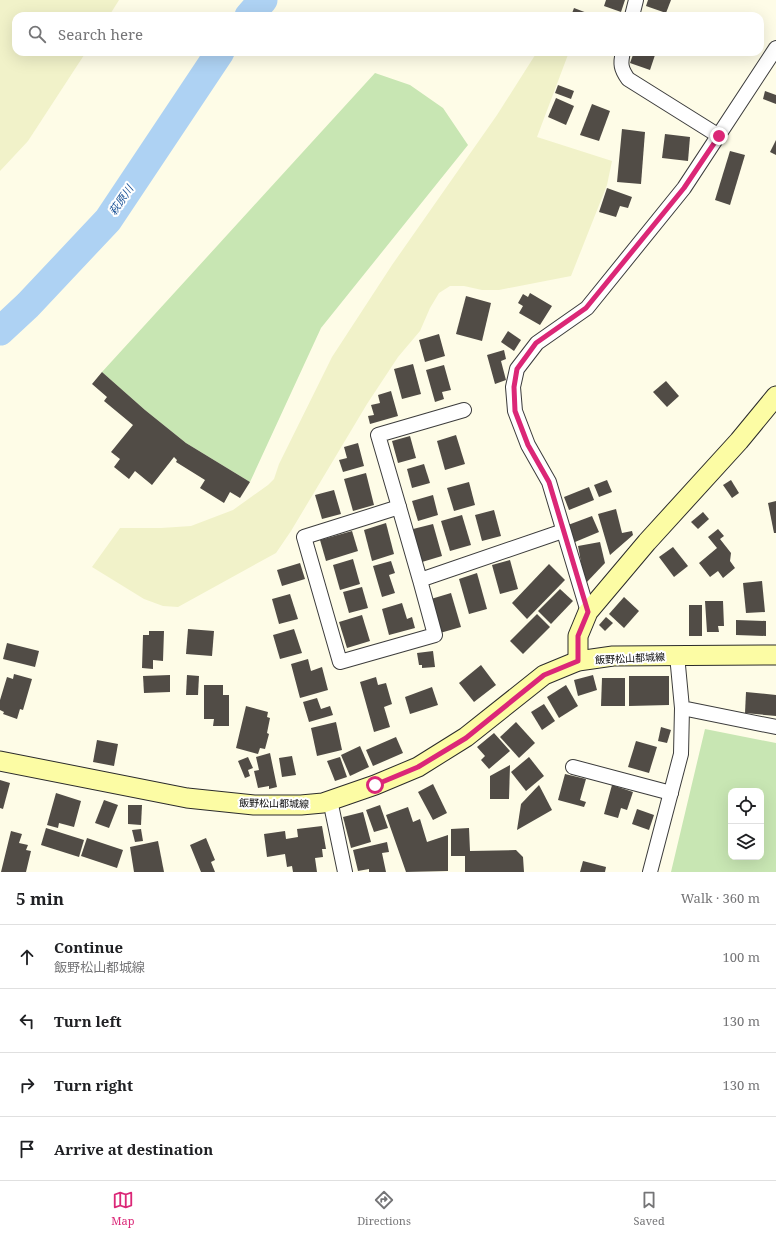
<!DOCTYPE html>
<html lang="en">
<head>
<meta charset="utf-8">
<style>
  :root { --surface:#fff; --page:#f2f2f2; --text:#202124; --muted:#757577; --line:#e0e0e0; --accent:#db2777 }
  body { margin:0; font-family:"Noto Serif","Noto Sans JP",serif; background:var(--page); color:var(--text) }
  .controls { position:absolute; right:12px; bottom:12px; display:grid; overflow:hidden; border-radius:8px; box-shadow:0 4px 16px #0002 }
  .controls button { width:36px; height:36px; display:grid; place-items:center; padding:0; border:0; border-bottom:1px solid var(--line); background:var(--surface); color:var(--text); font:20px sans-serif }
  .stop { position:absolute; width:12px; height:12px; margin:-9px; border:3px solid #db2777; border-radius:50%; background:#fff }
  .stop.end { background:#db2777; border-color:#fff; box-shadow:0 1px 4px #0008 }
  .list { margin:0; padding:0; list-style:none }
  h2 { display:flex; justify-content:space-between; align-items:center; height:52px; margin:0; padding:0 16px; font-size:17px }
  h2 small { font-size:13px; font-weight:400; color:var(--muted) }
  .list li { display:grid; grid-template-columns:26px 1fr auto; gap:12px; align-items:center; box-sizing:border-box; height:64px; padding:0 16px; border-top:1px solid var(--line) }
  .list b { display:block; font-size:15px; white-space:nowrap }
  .list p { margin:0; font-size:13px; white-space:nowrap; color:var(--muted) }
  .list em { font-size:13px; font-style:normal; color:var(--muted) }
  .icon { flex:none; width:22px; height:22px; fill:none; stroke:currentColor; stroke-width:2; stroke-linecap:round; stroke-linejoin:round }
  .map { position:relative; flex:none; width:776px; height:872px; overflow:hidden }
  .search { position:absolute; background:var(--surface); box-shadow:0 4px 16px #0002; left:12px; right:12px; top:12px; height:44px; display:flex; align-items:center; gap:10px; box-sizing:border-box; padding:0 14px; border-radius:12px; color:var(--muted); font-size:15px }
  .sheet { height:308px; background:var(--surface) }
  nav { display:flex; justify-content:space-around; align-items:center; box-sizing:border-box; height:56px; border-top:1px solid var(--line); background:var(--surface); font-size:11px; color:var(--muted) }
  nav a { display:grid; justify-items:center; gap:2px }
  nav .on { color:var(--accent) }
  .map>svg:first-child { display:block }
  .farmland { fill:#f1f2c9 }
  .green { fill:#c8e6b3; fill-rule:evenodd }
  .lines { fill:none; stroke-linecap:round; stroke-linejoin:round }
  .river { stroke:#aed2f3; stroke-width:29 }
  .building { fill:#514c46 }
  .street-casing { stroke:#3c3c3c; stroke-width:16 }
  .secondary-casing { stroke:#2b2b2b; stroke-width:21 }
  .street { stroke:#fff; stroke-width:14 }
  .secondary { stroke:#fcfca4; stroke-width:19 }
  .route { stroke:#db2777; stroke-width:5 }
  .labels { text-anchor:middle; stroke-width:4; stroke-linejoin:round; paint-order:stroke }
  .street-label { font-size:10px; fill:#090909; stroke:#fff }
  .water-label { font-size:11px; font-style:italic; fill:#195195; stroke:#fff }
</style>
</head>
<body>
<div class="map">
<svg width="776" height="872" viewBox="0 0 776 872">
  <rect width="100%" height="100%" fill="#fefce7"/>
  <g class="farmland">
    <polygon points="0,0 119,0 109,16 16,16 16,52 86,52 28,141 0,171"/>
    <polygon points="537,52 569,52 537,137 612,161 607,185 571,276 499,290 482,290 464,286 450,286 439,293 430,308 420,331 398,357 367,404 291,531 276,553 178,607 163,606 144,599 92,567 120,528 161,528 191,526 233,510 268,485 274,479 279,464 332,357 392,265 497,115"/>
  </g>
  <g class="green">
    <polygon points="375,73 410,85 443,108 468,145 321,328 250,482 186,443 145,410 102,372"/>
    <path d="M705,729L776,743V872H671ZM731,791H761V857H731Z"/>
  </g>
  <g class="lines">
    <g class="river">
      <polyline points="249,16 263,0"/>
      <polyline points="0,331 28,305 108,220 220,52"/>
    </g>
  </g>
  <g class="building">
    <polygon points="606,0 625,0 621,12 604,6"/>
    <polygon points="648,0 671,0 666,13 646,6"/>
    <polygon points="574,8 595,16 571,16"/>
    <polygon points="634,52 656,52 650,70 630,63"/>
    <polygon points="558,85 574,91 571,99 555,93"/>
    <polygon points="765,91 776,95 776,104 763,99"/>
    <polygon points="556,98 574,106 566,125 548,117"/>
    <polygon points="592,104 610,111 599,141 580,135"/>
    <polygon points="622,129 645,132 641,184 617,182"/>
    <polygon points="665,134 690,137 688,161 662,158"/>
    <polygon points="776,140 776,155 770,152"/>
    <polygon points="730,151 745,155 730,205 715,200"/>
    <polygon points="607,188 632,197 628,208 620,206 616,217 599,212"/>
    <polygon points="530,293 552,306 540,325 519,313 523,306 518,303 523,294 528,297"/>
    <polygon points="466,296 491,303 482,341 456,334"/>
    <polygon points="508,331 521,340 514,351 501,342"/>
    <polygon points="439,334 445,356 425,362 419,340"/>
    <polygon points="504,350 506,359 501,361 506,380 495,384 487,355"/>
    <polygon points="413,364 421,394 402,399 394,369"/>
    <polygon points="444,365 451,390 442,392 444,399 435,402 426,370"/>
    <polygon points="102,372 145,410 186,443 250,482 240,498 230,492 224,503 200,488 205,480 176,462 177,460 174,457 152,485 135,471 129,479 114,467 120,459 111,452 133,425 104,401 107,397 92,384"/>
    <polygon points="666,381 679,396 667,407 653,392"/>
    <polygon points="391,391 398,416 370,424 368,416 374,415 371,405 380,403 378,395"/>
    <polygon points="456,435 465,464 445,470 437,441"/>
    <polygon points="410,436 416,458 398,463 392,441"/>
    <polygon points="358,443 364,466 343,472 339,460 347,458 344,447"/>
    <polygon points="424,464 430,483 412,488 407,469"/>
    <polygon points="366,473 374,505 353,511 344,479"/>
    <polygon points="607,480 612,492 599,497 594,485"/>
    <polygon points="731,480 739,493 732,498 723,485"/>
    <polygon points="469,482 475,505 454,511 447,488"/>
    <polygon points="589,487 594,500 569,510 564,497"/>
    <polygon points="334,490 341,514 322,519 315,495"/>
    <polygon points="433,495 438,515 418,521 412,501"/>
    <polygon points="776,501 776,533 774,533 768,503"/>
    <polygon points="616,509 622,533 632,531 633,535 610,555 598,514"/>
    <polygon points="494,510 501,536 482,541 475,515"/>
    <polygon points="703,512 709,519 698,529 691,522"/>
    <polygon points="462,515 471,545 450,551 441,521"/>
    <polygon points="592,516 599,532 575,542 568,525"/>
    <polygon points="386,523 394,554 372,561 364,530"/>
    <polygon points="433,524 442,556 422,562 413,529"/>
    <polygon points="718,529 724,536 720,539 731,553 730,561 735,568 723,578 718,571 710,577 699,563 717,548 708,537"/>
    <polygon points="352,531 358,551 326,561 320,540"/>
    <polygon points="600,542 605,563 585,584 578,546"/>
    <polygon points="673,547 688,566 674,577 659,557"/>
    <polygon points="353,559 360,584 340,590 333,565"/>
    <polygon points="510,560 518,589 500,594 492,565"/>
    <polygon points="391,561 395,573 389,575 395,593 382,597 373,566"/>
    <polygon points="300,563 305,579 282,586 277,570"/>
    <polygon points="549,564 565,580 527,619 512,603"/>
    <polygon points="477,573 487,609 469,614 459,579"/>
    <polygon points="762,581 765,612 746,613 743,583"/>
    <polygon points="362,587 368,608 349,613 343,592"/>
    <polygon points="560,589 573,601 551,624 538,611"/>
    <polygon points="451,593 461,627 440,633 431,599"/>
    <polygon points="290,594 298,619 279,624 272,599"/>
    <polygon points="624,597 639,611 624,628 609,614"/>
    <polygon points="705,601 723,601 724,626 718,626 719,632 707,632"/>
    <polygon points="402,603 407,619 412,617 415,628 389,635 382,609"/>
    <rect x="689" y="605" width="13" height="31"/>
    <polygon points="537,614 550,627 523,654 510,641"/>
    <polygon points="362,615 370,641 347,648 339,622"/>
    <polygon points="606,617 613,623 605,631 599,625"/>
    <polygon points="736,620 766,621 766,636 736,635"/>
    <polygon points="188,629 214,631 212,656 186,654"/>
    <polygon points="294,629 302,653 280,659 273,635"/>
    <polygon points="149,631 164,631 163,661 153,660 153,669 142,668 143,635 149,635"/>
    <polygon points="7,643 39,651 35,667 3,659"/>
    <polygon points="433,651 435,667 422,668 422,665 419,665 417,653"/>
    <polygon points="308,659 311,671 322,667 328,690 300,698 291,664"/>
    <polygon points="481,665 496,685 474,702 459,683"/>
    <polygon points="14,674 32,679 23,710 20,709 17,719 3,714 4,712 0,710 0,700 7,677 13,679"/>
    <polygon points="170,675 170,692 144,693 143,676"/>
    <polygon points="187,675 199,676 198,695 186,695"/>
    <polygon points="593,675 597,690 578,696 574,680"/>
    <polygon points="629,676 669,676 669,705 629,706"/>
    <polygon points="376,677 378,685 386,683 392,704 384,707 390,727 374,732 360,682"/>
    <polygon points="602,678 625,678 625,706 601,706"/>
    <polygon points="204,685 223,685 223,695 229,695 229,726 213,726 214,719 204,719"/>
    <polygon points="566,685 578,706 559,718 547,697"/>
    <polygon points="432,687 438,705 410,714 405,697"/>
    <polygon points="746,692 776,695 776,716 745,713"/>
    <polygon points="317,698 321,709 330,706 333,715 309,722 303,702"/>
    <polygon points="544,704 555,721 542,730 531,712"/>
    <polygon points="246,706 268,712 267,717 270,718 267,733 269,734 265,749 260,748 258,754 236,748"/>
    <polygon points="336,722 342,750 317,756 311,728"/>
    <polygon points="516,722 535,743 519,758 500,737"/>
    <polygon points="661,727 671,730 667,743 658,741"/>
    <polygon points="494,733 510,751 489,769 481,760 485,756 477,747"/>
    <polygon points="396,737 403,753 373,766 366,750"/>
    <polygon points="97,740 118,744 114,766 93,762"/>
    <polygon points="636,741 657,747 649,773 628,767"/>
    <polygon points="360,746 369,767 350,776 341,755"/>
    <polygon points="270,753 277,787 269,789 269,786 258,788 254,771 259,770 256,757"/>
    <polygon points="292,756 296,775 282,777 279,758"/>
    <polygon points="248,757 253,768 248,770 250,776 245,778 238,761"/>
    <polygon points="340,757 347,777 335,781 327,761"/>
    <polygon points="529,757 544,776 526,791 511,772"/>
    <polygon points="510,765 509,799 490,799 490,776"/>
    <polygon points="565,774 586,779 580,800 586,802 584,807 558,800"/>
    <polygon points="0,780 10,783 3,809 0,808"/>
    <polygon points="433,784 447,813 433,820 418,792"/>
    <polygon points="539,785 552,810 517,830 521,804"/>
    <polygon points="612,785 633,792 627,810 621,808 618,818 604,814"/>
    <polygon points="56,793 81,801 74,827 59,823 58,828 47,825"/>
    <polygon points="104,800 118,805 109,828 95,823"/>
    <polygon points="128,805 142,805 141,825 128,824"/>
    <polygon points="380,805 388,828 374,832 366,810"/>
    <polygon points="408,807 413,822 420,819 427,842 448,835 448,871 406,872 386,815"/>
    <polygon points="637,809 654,815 649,830 632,824"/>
    <polygon points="363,812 371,842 351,848 343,817"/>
    <polygon points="322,826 326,849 322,849 323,857 315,858 317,872 293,872 292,866 287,867 285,854 267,857 264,834 285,831 286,839 298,837 297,829"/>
    <polygon points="46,828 84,840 79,857 41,845"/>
    <polygon points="469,828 470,851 516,850 523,857 524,872 465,872 465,856 451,856 451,829"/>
    <polygon points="141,829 143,841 135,842 132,830"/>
    <polygon points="11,831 22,834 19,843 28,845 26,850 31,851 26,872 1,872"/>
    <polygon points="87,838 123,850 117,868 81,856"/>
    <polygon points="206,838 215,860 211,862 215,872 201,872 190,845"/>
    <polygon points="158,841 164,872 134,872 130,847"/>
    <polygon points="387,842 389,852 382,853 386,872 369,872 369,869 358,871 353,850"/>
    <polygon points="583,861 606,867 605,872 580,872"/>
  </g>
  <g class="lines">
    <defs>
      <g id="street">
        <polyline points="632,16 636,0"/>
        <path d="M623,52C620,64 621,69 628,79L719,136"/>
        <polyline points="399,507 378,435 464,410"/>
        <polyline points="420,580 399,507 304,537 340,662 435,635 420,580 563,531"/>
        <polyline points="588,612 549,482 528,445 515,411 513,387 517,369 537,343 587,308 684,188 776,48"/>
        <polyline points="677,655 682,708 776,727"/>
        <polyline points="573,767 671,793"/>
        <polyline points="330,800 345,872"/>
        <polyline points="650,872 681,754 682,708"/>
      </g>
      <g id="secondary">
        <polyline points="578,661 578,636 588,612 647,542 739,441 776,396"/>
        <polyline points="0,761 187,798 254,805 301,805 323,803 375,785 418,767 466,737 544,675 578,661 613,656 776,655"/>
      </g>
    </defs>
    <use href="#street" class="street-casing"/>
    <use href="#secondary" class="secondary-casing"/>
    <use href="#street" class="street"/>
    <use href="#secondary" class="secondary"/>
  </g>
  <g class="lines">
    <polyline class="route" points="375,785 418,767 466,738 544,675 578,661 578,636 588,612 549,482 528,445 515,411 514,387 517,369 536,343 586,308 684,188 719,136"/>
  </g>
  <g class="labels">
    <g class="street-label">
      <text transform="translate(630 658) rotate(-3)" y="4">飯野松山都城線</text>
      <text transform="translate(274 803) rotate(1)" y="4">飯野松山都城線</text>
    </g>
    <g class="water-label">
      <text transform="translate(121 200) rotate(-56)" y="4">萩原川</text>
    </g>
  </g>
</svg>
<div class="controls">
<button><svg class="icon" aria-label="locate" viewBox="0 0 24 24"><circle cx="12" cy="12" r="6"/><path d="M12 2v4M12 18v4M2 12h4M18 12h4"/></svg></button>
<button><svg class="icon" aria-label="layers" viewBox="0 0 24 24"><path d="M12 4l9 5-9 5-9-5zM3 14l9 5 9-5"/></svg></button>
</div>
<div class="stop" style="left:375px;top:785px"></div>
<div class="stop end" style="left:719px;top:136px"></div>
<div class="search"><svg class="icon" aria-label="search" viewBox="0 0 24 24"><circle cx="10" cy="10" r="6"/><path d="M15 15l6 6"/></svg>Search here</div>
</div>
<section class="sheet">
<h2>5 min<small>Walk · 360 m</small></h2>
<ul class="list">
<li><svg class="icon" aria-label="ahead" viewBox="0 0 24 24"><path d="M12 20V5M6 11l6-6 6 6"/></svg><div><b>Continue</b><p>飯野松山都城線</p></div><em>100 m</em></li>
<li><svg class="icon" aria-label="left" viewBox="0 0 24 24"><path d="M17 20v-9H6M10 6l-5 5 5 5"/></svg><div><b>Turn left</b></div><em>130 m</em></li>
<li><svg class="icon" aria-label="right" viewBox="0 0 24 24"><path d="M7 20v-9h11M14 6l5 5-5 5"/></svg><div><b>Turn right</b></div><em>130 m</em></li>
<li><svg class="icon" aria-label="arrive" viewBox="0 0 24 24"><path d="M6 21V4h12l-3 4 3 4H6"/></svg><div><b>Arrive at destination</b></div></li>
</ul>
</section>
<nav>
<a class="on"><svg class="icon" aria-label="map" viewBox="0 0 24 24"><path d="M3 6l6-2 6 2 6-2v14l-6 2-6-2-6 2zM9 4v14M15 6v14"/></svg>Map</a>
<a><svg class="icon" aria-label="directions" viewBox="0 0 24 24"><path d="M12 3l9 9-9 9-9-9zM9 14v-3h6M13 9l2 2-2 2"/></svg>Directions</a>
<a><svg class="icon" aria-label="saved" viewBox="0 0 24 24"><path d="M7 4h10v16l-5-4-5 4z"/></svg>Saved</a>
</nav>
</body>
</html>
